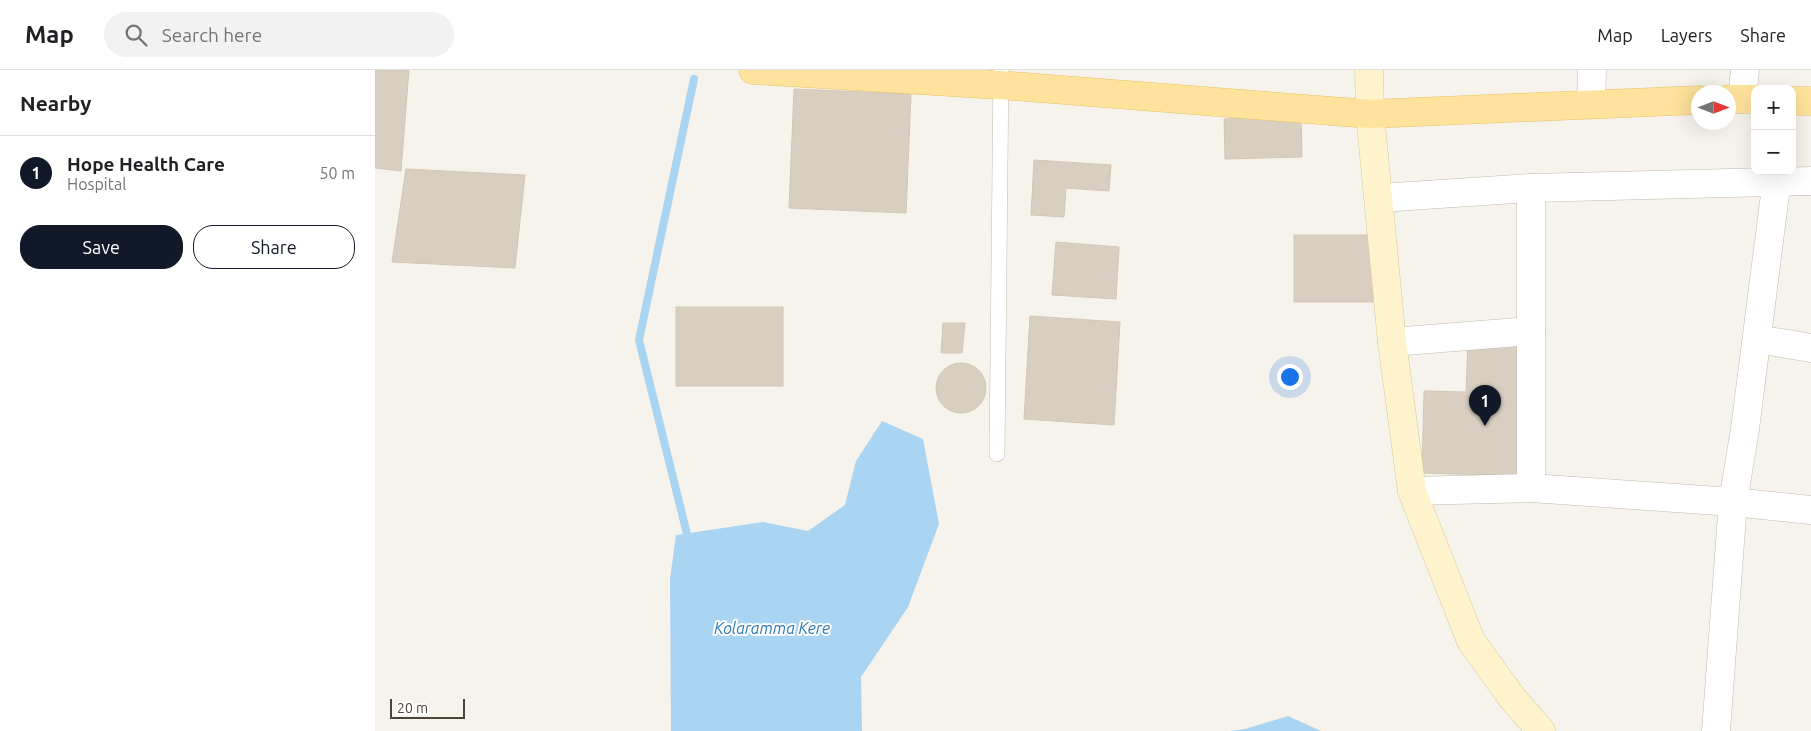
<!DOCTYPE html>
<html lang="en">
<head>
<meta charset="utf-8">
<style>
  :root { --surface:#fff; --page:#f2f2f2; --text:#202124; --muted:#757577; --line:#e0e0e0; --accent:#111827 }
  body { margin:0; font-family:Ubuntu,sans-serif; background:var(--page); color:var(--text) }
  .controls { position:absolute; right:15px; top:15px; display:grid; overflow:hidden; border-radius:10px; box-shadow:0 5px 20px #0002 }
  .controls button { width:45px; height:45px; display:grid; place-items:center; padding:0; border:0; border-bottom:1px solid var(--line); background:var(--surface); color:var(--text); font:25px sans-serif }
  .compass { position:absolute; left:1316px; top:15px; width:45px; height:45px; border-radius:50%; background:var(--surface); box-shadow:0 5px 20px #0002; rotate:90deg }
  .scale { position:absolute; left:15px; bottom:12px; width:75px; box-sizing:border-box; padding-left:5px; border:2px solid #4b4439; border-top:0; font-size:14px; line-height:18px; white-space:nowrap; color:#4b4439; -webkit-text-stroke:4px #fff; paint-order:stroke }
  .you { position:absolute; left:914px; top:306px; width:18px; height:18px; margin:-12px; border:4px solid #fff; border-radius:50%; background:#1a73e8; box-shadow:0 0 0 8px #1a73e833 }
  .badge { display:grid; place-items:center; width:32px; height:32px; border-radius:50%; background:var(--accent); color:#fff; font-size:16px; font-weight:700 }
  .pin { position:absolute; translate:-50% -41px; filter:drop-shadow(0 1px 2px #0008) }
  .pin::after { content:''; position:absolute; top:26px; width:18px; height:15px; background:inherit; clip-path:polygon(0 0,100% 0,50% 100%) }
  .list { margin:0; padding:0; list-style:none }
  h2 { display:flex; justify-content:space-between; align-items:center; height:65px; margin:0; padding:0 20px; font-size:21px }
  h2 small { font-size:16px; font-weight:400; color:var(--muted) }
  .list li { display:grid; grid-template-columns:32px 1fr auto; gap:15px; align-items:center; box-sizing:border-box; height:75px; padding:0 20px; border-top:1px solid var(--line) }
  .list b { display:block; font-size:19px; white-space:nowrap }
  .list p { margin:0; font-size:16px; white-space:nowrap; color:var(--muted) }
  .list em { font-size:16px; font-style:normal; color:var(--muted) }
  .actions { display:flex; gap:10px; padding:15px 20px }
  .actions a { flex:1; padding:11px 0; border:1px solid var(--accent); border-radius:20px; text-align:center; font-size:18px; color:var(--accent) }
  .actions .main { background:var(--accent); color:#fff }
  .icon { flex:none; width:28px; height:28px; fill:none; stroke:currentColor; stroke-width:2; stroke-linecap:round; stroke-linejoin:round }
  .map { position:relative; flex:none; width:1436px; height:661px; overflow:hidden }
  header { display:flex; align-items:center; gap:30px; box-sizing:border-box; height:70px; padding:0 25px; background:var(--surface); border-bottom:1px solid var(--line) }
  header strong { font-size:24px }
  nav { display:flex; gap:28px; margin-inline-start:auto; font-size:18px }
  .search { width:350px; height:45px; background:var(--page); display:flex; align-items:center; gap:12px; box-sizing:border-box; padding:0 18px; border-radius:28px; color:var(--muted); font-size:19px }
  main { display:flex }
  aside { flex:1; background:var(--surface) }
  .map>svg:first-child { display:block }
  .water { fill:#a9d4f2 }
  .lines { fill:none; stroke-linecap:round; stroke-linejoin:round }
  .stream { stroke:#a9d4f2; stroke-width:8 }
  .building { fill:#d8cfc1; stroke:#d3c7b4 }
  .lane-casing { stroke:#c2bbae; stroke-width:16 }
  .street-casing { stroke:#c2bbae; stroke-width:29 }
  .secondary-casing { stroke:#d6c79b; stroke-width:29 }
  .primary-casing { stroke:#e6c16a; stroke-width:29 }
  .lane { stroke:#fff; stroke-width:15 }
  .street { stroke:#fff; stroke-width:28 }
  .secondary { stroke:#fff3cd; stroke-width:28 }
  .primary { stroke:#ffe39c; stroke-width:28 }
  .labels { text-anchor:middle; stroke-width:4; stroke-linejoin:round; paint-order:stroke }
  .water-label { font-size:16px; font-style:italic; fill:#2e7ab2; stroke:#fff }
</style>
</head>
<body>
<header>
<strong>Map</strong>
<div class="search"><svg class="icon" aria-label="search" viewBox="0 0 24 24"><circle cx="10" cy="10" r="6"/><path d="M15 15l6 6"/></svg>Search here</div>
<nav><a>Map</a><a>Layers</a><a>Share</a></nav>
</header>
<main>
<aside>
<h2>Nearby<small></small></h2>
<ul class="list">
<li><span class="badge">1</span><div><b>Hope Health Care</b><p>Hospital</p></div><em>50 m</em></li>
</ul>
<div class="actions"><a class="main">Save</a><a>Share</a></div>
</aside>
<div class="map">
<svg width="1436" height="661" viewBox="0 0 1436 661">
  <rect width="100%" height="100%" fill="#f6f3ec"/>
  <g class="water">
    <polygon points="507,351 548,369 564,454 533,537 486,607 487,661 296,661 295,509 301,465 388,452 433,461 470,435 481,391"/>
    <polygon points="913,646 946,661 854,661 870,659"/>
  </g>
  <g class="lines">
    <polyline class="stream" points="314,472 264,270 319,9"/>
  </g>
  <g class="building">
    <polygon points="0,0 34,0 26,101 0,98"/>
    <polygon points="419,19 536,24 531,143 414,138"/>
    <polygon points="926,46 927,87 850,89 849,49"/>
    <polygon points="659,90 736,95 734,121 691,118 689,147 656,145"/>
    <polygon points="31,99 150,105 140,198 17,192"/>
    <rect x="919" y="165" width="87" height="67"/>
    <polygon points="681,172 744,177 741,229 677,225"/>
    <rect x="301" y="237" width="107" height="79"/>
    <polygon points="655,246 745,252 739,355 649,349"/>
    <polygon points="568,253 590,253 587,283 566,283"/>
    <polygon points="1093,271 1149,272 1146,406 1047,403 1049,321 1091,322"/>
    <circle cx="586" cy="318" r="25"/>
  </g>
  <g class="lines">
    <defs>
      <polyline id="lane" points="622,384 626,0"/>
      <g id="street">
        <polyline points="1367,29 1370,0"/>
        <polyline points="1216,34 1217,0"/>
        <polyline points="1156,118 1156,418"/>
        <polyline points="1005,128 1156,118 1436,111"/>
        <polyline points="1382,269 1436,278"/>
        <polyline points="1017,272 1156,261"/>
        <polyline points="1037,421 1156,418 1358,432 1436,440"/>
        <polyline points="1341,661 1358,432 1370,359 1403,101"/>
      </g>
      <polyline id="secondary" points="994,0 995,44 1017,272 1037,421 1096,571 1138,629 1166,661"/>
      <g id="primary">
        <polyline points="378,0 624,15 995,44 1324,30"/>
        <polyline points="1354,29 1380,29"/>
        <polyline points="1417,31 1436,31"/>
      </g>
    </defs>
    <use href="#lane" class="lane-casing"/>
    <use href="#street" class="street-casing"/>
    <use href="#secondary" class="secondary-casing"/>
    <use href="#primary" class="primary-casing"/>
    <use href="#lane" class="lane"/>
    <use href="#street" class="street"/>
    <use href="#secondary" class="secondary"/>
    <use href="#primary" class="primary"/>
  </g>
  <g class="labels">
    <g class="water-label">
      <text x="397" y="564">Kolaramma Kere</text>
    </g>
  </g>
</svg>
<div class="controls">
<button>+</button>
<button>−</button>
</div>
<svg class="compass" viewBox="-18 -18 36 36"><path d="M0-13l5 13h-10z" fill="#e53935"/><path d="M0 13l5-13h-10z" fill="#757577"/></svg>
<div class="scale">20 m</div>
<div class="you"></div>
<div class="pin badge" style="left:1110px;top:356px">1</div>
</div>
</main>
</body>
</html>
